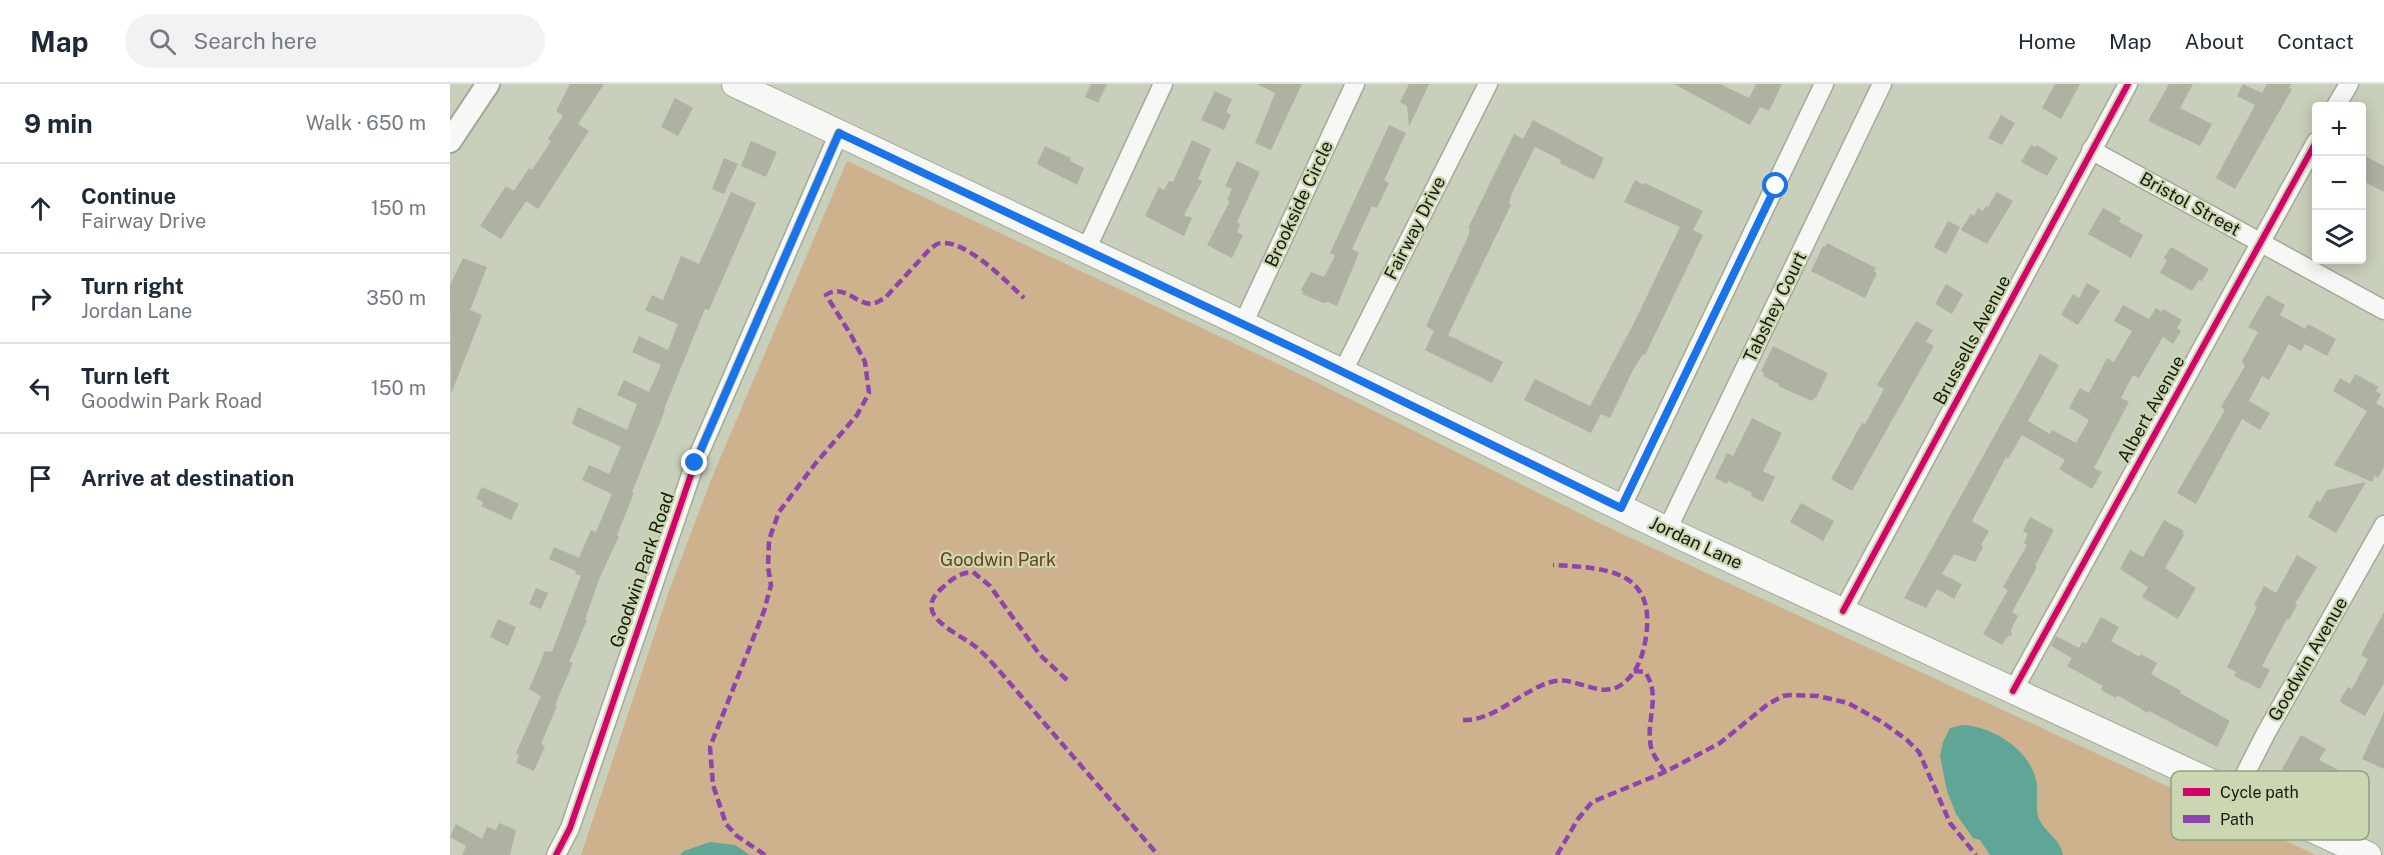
<!DOCTYPE html>
<html lang="en">
<head>
<meta charset="utf-8">
<style>
  :root { --surface:#fff; --page:#f2f2f3; --text:#1f2937; --muted:#747a83; --line:#e0e1e3 }
  body { margin:0; font-family:"Public Sans",sans-serif; background:var(--page); color:var(--text) }
  .controls { position:absolute; right:18px; top:18px; display:grid; overflow:hidden; border-radius:6px; box-shadow:0 3px 15px #0003 }
  .controls button { width:54px; height:54px; display:grid; place-items:center; padding:0; border:0; border-bottom:2px solid var(--line); background:var(--surface); color:var(--text); font:30px sans-serif }
  .stop { position:absolute; width:18px; height:18px; margin:-14px; border:4px solid #1a73e8; border-radius:50%; background:#fff }
  .stop.end { background:#1a73e8; border-color:#fff; box-shadow:0 2px 6px #0008 }
  .list { margin:0; padding:0; list-style:none }
  h2 { display:flex; justify-content:space-between; align-items:center; height:78px; margin:0; padding:0 24px; font-size:26px }
  h2 small { font-size:20px; font-weight:400; color:var(--muted) }
  .list li { display:grid; grid-template-columns:39px 1fr auto; gap:18px; align-items:center; box-sizing:border-box; height:90px; padding:0 24px; border-top:2px solid var(--line) }
  .list b { display:block; font-size:22px; white-space:nowrap }
  .list p { margin:0; font-size:20px; white-space:nowrap; color:var(--muted) }
  .list em { font-size:20px; font-style:normal; color:var(--muted) }
  .icon { flex:none; width:33px; height:33px; fill:none; stroke:currentColor; stroke-width:2; stroke-linecap:round; stroke-linejoin:round }
  .map { position:relative; flex:none; width:1934px; height:771px; overflow:hidden }
  header { display:flex; align-items:center; gap:36px; box-sizing:border-box; height:84px; padding:0 30px; background:var(--surface); border-bottom:2px solid var(--line) }
  header strong { font-size:28px }
  nav { display:flex; gap:33px; margin-inline-start:auto; font-size:21px }
  .search { width:420px; height:54px; background:var(--page); display:flex; align-items:center; gap:15px; box-sizing:border-box; padding:0 21px; border-radius:33px; color:var(--muted); font-size:22px }
  main { display:flex }
  aside { flex:1; background:var(--surface) }
  .map>svg:first-child { display:block }
  .green { fill:#ceb28d }
  .water { fill:#60a696 }
  .building { fill:#afb2a1 }
  .lines { fill:none; stroke-linecap:round; stroke-linejoin:round }
  .minor-casing { stroke:#a4aa99; stroke-width:21 }
  .tertiary-casing { stroke:#a4aa99; stroke-width:26 }
  .secondary-casing { stroke:#a4aa99; stroke-width:28 }
  .minor { stroke:#f7f8f5; stroke-width:18 }
  .tertiary { stroke:#f7f8f5; stroke-width:22 }
  .secondary { stroke:#f7f8f5; stroke-width:26 }
  .quiet { stroke:#8e44ad; stroke-width:4.5; stroke-dasharray:9 4.5; stroke-linecap:butt }
  .cycleway-casing { stroke:#cbd7b2; stroke-width:10 }
  .cycleway { stroke:#d6006c; stroke-width:6 }
  .route { stroke:#1a73e8; stroke-width:8 }
  .labels { text-anchor:middle; stroke-width:4.5; stroke-linejoin:round; paint-order:stroke }
  .street-label { font-size:18px; fill:#161a0d; stroke:#cbd7b2 }
  .park-label { font-size:18px; fill:#6c3f0e; stroke:#cbd7b2 }
  .key { fill:#cbd7b2; stroke:#959e80; stroke-width:1.5 }
  .key-label { font-size:16px; fill:#161a0d }
</style>
</head>
<body>
<header>
<strong>Map</strong>
<div class="search"><svg class="icon" aria-label="search" viewBox="0 0 24 24"><circle cx="10" cy="10" r="6"/><path d="M15 15l6 6"/></svg>Search here</div>
<nav><a>Home</a><a>Map</a><a>About</a><a>Contact</a></nav>
</header>
<main>
<aside>
<h2>9 min<small>Walk · 650 m</small></h2>
<ul class="list">
<li><svg class="icon" aria-label="ahead" viewBox="0 0 24 24"><path d="M12 20V5M6 11l6-6 6 6"/></svg><div><b>Continue</b><p>Fairway Drive</p></div><em>150 m</em></li>
<li><svg class="icon" aria-label="right" viewBox="0 0 24 24"><path d="M7 20v-9h11M14 6l5 5-5 5"/></svg><div><b>Turn right</b><p>Jordan Lane</p></div><em>350 m</em></li>
<li><svg class="icon" aria-label="left" viewBox="0 0 24 24"><path d="M17 20v-9H6M10 6l-5 5 5 5"/></svg><div><b>Turn left</b><p>Goodwin Park Road</p></div><em>150 m</em></li>
<li><svg class="icon" aria-label="arrive" viewBox="0 0 24 24"><path d="M6 21V4h12l-3 4 3 4H6"/></svg><div><b>Arrive at destination</b></div></li>
</ul>
</aside>
<div class="map">
<svg width="1934" height="771" viewBox="0 0 1934 771">
  <rect width="100%" height="100%" fill="#c8cfba"/>
  <polygon class="green" points="397,77 860,295 1153,441 1866,771 131,771 219,507 263,391"/>
  <g class="water">
    <path d="M1512,641C1542,642 1579,665 1586,696C1589,708 1584,727 1590,737C1597,750 1611,756 1613,771H1540L1530,756L1523,754L1506,730L1497,707L1490,672L1493,658L1500,644Z"/>
    <polygon points="260,758 285,761 300,771 230,771 234,767"/>
  </g>
  <g class="building">
    <polygon points="120,0 154,0 128,40 139,47 88,125 76,117 51,155 30,142 56,102 64,107 79,84 82,86 101,57 98,55 113,32 106,27"/>
    <polygon points="641,0 657,0 648,19 635,13"/>
    <polygon points="807,0 852,0 821,66 805,59 825,9"/>
    <polygon points="959,0 979,0 959,43 957,22 950,18"/>
    <polygon points="1224,0 1270,0 1299,14 1306,0 1332,0 1319,27 1310,23 1300,41"/>
    <polygon points="1605,0 1630,0 1611,35 1592,24"/>
    <polygon points="1719,0 1743,0 1730,24 1762,40 1750,62 1698,37"/>
    <polygon points="1793,0 1812,9 1817,0 1841,0 1839,4 1842,5 1785,105 1766,94 1805,21 1787,12"/>
    <polygon points="765,7 782,15 776,28 781,31 774,46 751,36"/>
    <polygon points="225,14 243,24 228,52 211,43"/>
    <polygon points="1551,31 1565,39 1552,61 1538,54"/>
    <polygon points="1083,36 1154,74 1144,96 1110,79 1111,76 1085,63 1062,109 1059,120 1061,121 998,251 1053,278 1042,299 975,266 984,247 976,242 1017,155 1020,145 1018,144 1064,50 1073,55"/>
    <polygon points="939,41 956,49 934,96 939,99 927,124 922,122 902,165 909,169 887,222 878,218 874,219 852,210 853,207 851,206 861,188 874,193 885,172 880,169"/>
    <polygon points="742,56 761,65 748,95 752,97 734,131 742,134 734,152 695,132 709,103 714,106 719,97 723,98"/>
    <polygon points="301,57 327,68 316,93 291,82"/>
    <polygon points="1581,61 1585,63 1587,61 1608,74 1597,92 1571,78"/>
    <polygon points="595,62 621,74 620,77 634,84 627,101 587,80"/>
    <polygon points="1911,70 1934,82 1934,108 1911,96"/>
    <polygon points="274,74 288,80 274,110 262,105"/>
    <polygon points="787,77 810,88 787,138 790,140 787,148 793,151 782,174 757,161 780,117 777,116 782,105 775,102"/>
    <polygon points="1185,96 1194,101 1195,99 1253,127 1243,146 1253,151 1195,271 1193,270 1183,286 1160,334 1151,330 1141,349 1074,316 1085,295 1140,322 1185,237 1230,143 1174,118"/>
    <polygon points="281,108 306,119 259,226 255,225 214,325 215,326 182,408 184,409 167,451 169,452 150,493 135,535 137,536 119,578 123,579 105,621 107,622 91,660 95,662 84,687 66,679 69,671 66,669 91,612 79,605 95,567 102,568 131,492 125,490 126,487 99,475 104,463 129,474 141,446 146,448 162,410 132,396 139,381 159,390 171,363 122,340 128,323 177,346 187,320 167,311 174,296 199,308 211,281 182,268 189,252 218,266 228,240 195,226 202,211 213,216 231,172 249,180"/>
    <polygon points="1547,108 1563,117 1537,160 1511,146 1521,130 1524,132 1528,124 1533,127 1536,122 1538,123"/>
    <polygon points="1653,124 1671,134 1669,138 1693,151 1681,174 1638,150"/>
    <polygon points="1498,137 1510,143 1496,170 1484,163"/>
    <polygon points="1377,159 1426,184 1424,188 1427,189 1415,214 1361,187 1373,162 1375,163"/>
    <polygon points="1721,163 1759,185 1752,197 1749,196 1742,207 1710,189 1717,176 1714,174"/>
    <polygon points="13,174 37,183 20,226 32,231 1,310 0,201"/>
    <polygon points="1637,199 1650,207 1628,241 1611,231 1623,210 1629,214"/>
    <polygon points="1496,200 1513,210 1502,230 1485,220"/>
    <polygon points="1817,211 1835,221 1830,231 1855,245 1858,240 1886,255 1877,272 1855,260 1851,267 1839,260 1819,296 1812,292 1799,317 1820,329 1810,346 1792,335 1746,420 1727,409 1775,326 1771,323 1795,282 1792,277 1808,248 1798,243"/>
    <polygon points="1673,221 1699,235 1706,224 1712,228 1713,225 1732,236 1727,244 1731,247 1723,260 1713,253 1689,294 1683,291 1671,314 1679,318 1644,384 1652,388 1642,405 1609,385 1615,376 1572,351 1558,375 1556,373 1522,437 1539,447 1531,461 1533,463 1525,478 1504,470 1492,490 1512,500 1504,515 1487,505 1476,524 1454,514 1590,270 1609,281 1578,337 1600,350 1602,346 1626,359 1639,336 1619,324 1630,304 1639,309 1657,274 1664,278 1682,247 1664,237"/>
    <polygon points="1466,237 1483,246 1476,258 1484,262 1402,407 1381,395 1412,339 1415,340 1434,305 1427,301"/>
    <polygon points="1323,262 1378,289 1366,314 1364,313 1362,317 1328,302 1329,300 1313,292 1314,288 1311,287"/>
    <polygon points="1905,290 1929,303 1926,307 1931,310 1926,319 1934,324 1934,383 1928,394 1925,391 1922,398 1884,381 1917,327 1883,307 1890,294 1900,300"/>
    <polygon points="1302,334 1332,349 1313,387 1325,393 1313,418 1301,412 1302,409 1278,397 1277,400 1265,394 1277,369 1283,372"/>
    <polygon points="1916,398 1886,449 1858,433 1867,416 1870,418 1877,406"/>
    <polygon points="32,403 69,420 61,436 31,422 33,418 26,414"/>
    <polygon points="1351,419 1384,437 1373,457 1340,438"/>
    <polygon points="1580,433 1604,446 1585,482 1587,483 1562,528 1568,532 1561,546 1562,551 1557,553 1552,561 1533,550 1558,506 1553,503 1577,461 1574,459 1578,450 1573,447"/>
    <polygon points="1714,436 1734,447 1732,450 1734,451 1715,484 1746,504 1728,535 1692,513 1698,503 1670,485 1680,466 1693,473"/>
    <polygon points="1847,471 1867,483 1845,520 1847,521 1839,536 1837,535 1812,582 1820,586 1810,605 1784,592 1786,588 1777,583 1807,523 1804,521 1814,502 1826,509"/>
    <polygon points="86,504 98,509 91,525 79,520"/>
    <polygon points="1934,528 1934,599 1915,632 1890,618 1891,614 1898,603 1902,605 1918,575 1911,571"/>
    <polygon points="1651,533 1669,543 1661,557 1690,573 1691,570 1707,579 1701,590 1731,607 1730,609 1780,637 1767,663 1699,627 1698,629 1667,611 1666,614 1651,606 1653,602 1617,582 1622,574 1601,562 1606,552 1629,564 1632,558 1636,560"/>
    <polygon points="48,535 66,543 58,562 40,553"/>
    <polygon points="1934,628 1934,685 1912,675"/>
    <polygon points="1851,651 1876,665 1869,676 1906,695 1891,727 1867,715 1871,707 1832,685"/>
    <polygon points="49,739 66,746 60,771 12,771 16,762 0,753 6,740 32,755 37,743 46,746"/>
  </g>
  <g class="lines">
    <defs>
      <g id="minor">
        <polyline points="1886,22 1899,0"/>
        <polyline points="1641,66 1934,226"/>
        <polyline points="636,166 713,0"/>
        <polyline points="793,240 905,0"/>
        <polyline points="893,287 1038,0"/>
        <polyline points="1171,424 1374,0"/>
        <polyline points="1217,446 1432,0"/>
        <polyline points="1393,527 1678,0"/>
        <polyline points="1563,607 1866,58"/>
        <polyline points="1785,710 1816,649 1934,441"/>
        <polyline points="106,771 120,744 245,379 389,49"/>
      </g>
      <polyline id="tertiary" points="0,57 38,0"/>
      <polyline id="secondary" points="285,0 793,240 1217,446 1918,771"/>
    </defs>
    <use href="#minor" class="minor-casing"/>
    <use href="#tertiary" class="tertiary-casing"/>
    <use href="#secondary" class="secondary-casing"/>
    <use href="#minor" class="minor"/>
    <use href="#tertiary" class="tertiary"/>
    <use href="#secondary" class="secondary"/>
    <g class="quiet">
      <path d="M1184,587L1195,588C1212,612 1195,637 1201,663C1203,672 1210,680 1215,688"/>
      <path d="M617,596L590,571L540,502L523,488C508,489 501,496 491,505C461,532 509,549 526,563C536,571 544,581 552,590L708,771"/>
      <path d="M1013,636C1046,637 1073,604 1105,597C1127,593 1150,615 1171,601C1187,590 1193,572 1196,553C1206,485 1155,484 1103,481"/>
      <path d="M315,771L287,752L276,740L263,701L260,663L314,527L321,501L318,483L319,456L329,428L365,380L407,331L419,309L415,278L401,251L376,211C392,199 405,219 421,220C426,220 430,216 435,214L480,165C480,165 487,160 487,160C512,151 558,199 574,214"/>
      <polyline points="1107,771 1128,735 1142,718 1215,688 1270,659 1318,620 1333,612 1341,611 1368,612 1398,619 1432,638 1457,656 1469,668 1500,739 1526,771"/>
    </g>
    <defs>
      <g id="cycleway">
        <polyline points="1393,527 1678,0"/>
        <polyline points="1563,607 1866,58"/>
        <polyline points="106,771 120,744 245,379 389,49"/>
      </g>
    </defs>
    <use href="#cycleway" class="cycleway-casing"/>
    <use href="#cycleway" class="cycleway"/>
  </g>
  <g class="lines">
    <polyline class="route" points="245,379 389,49 852,268 1171,424 1326,102"/>
  </g>
  <g class="labels">
    <g class="street-label">
      <text transform="translate(849 120) rotate(-65)" y="6">Brookside Circle</text>
      <text transform="translate(1740 120) rotate(29)" y="6">Bristol Street</text>
      <text transform="translate(965 144) rotate(-63)" y="6">Fairway Drive</text>
      <text transform="translate(1325 223) rotate(-64)" y="6">Tabshey Court</text>
      <text transform="translate(1522 256) rotate(-62)" y="6">Brussells Avenue</text>
      <text transform="translate(1701 325) rotate(-61)" y="6">Albert Avenue</text>
      <text transform="translate(1246 459) rotate(25)" y="6">Jordan Lane</text>
      <text transform="translate(192 486) rotate(-71)" y="6">Goodwin Park Road</text>
      <text transform="translate(1858 575) rotate(-60)" y="6">Goodwin Avenue</text>
    </g>
    <g class="park-label">
      <text x="548" y="482">Goodwin Park</text>
    </g>
  </g>
  <rect x="1721" y="687" width="198" height="69" rx="9" class="key"/>
  <rect x="1733" y="704" width="27" height="8" fill="#d6006c"/>
  <rect x="1733" y="731" width="27" height="8" fill="#8e44ad"/>
  <g class="key-label">
    <text x="1770" y="714">Cycle path</text>
    <text x="1770" y="741">Path</text>
  </g>
</svg>
<div class="controls">
<button>+</button>
<button>−</button>
<button><svg class="icon" aria-label="layers" viewBox="0 0 24 24"><path d="M12 4l9 5-9 5-9-5zM3 14l9 5 9-5"/></svg></button>
</div>
<div class="stop" style="left:1326px;top:102px"></div>
<div class="stop end" style="left:245px;top:379px"></div>
</div>
</main>
</body>
</html>
